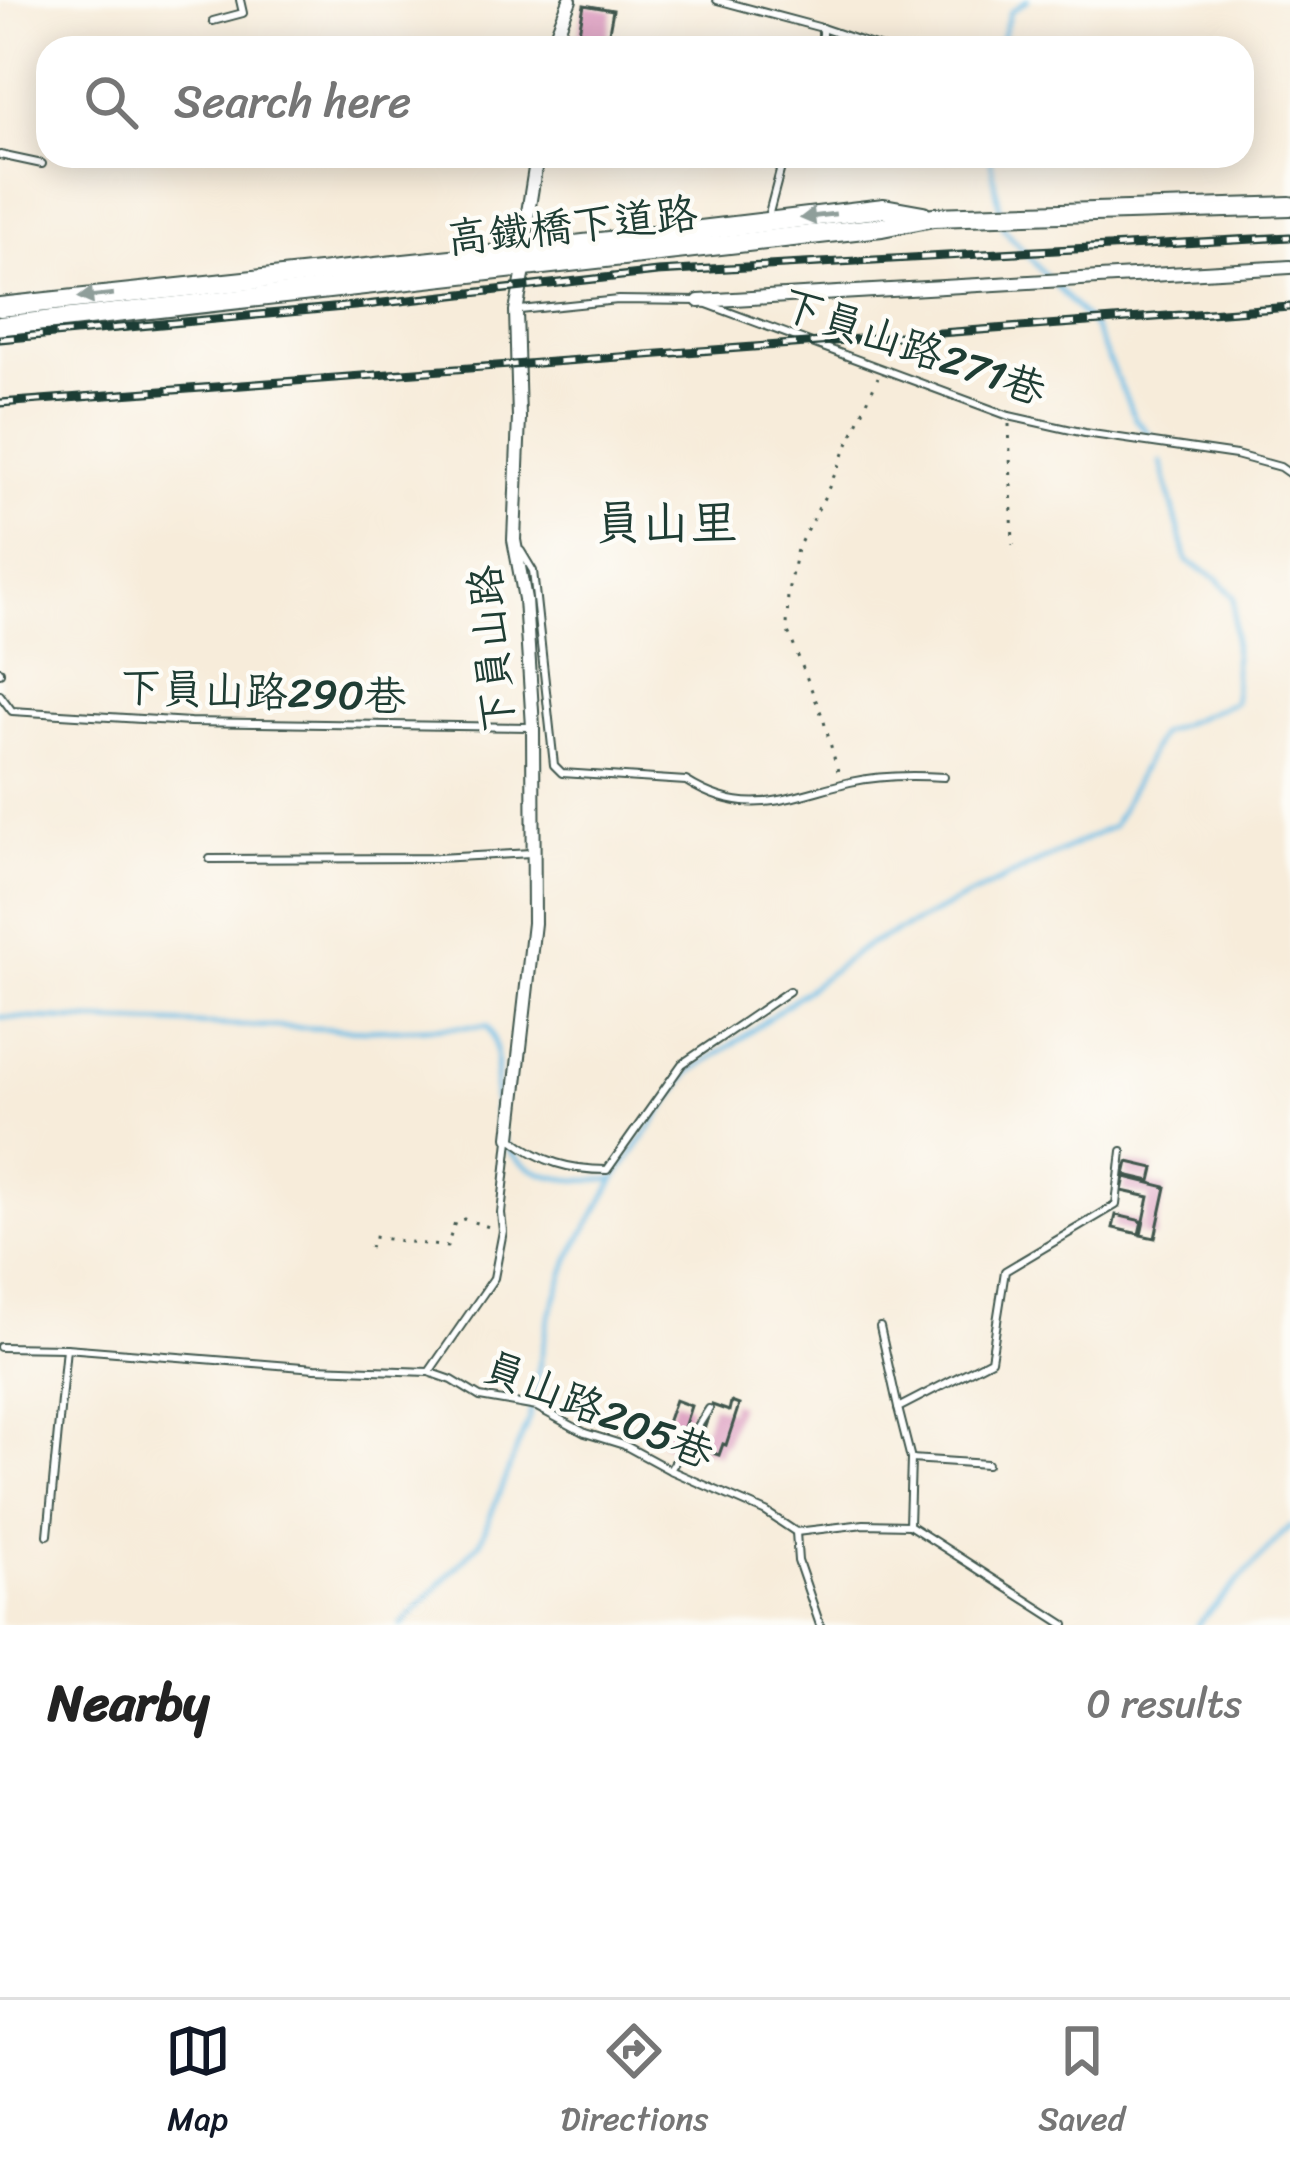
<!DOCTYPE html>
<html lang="en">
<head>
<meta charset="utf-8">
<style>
  :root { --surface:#fff; --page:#f2f2f2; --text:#222; --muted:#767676; --line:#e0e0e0; --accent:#111827 }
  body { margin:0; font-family:Sriracha,"LXGW WenKai TC",sans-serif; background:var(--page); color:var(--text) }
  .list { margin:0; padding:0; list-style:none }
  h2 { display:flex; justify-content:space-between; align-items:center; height:156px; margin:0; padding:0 48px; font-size:51px }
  h2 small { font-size:39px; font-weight:400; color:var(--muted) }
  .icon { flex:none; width:66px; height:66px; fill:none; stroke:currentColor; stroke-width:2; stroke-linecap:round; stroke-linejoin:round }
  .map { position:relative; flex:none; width:1290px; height:1625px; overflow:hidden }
  .search { position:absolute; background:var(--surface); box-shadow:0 6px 30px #0003; left:36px; right:36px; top:36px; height:132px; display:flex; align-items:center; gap:30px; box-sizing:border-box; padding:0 42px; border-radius:36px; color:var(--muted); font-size:45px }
  .sheet { height:372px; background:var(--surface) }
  nav { display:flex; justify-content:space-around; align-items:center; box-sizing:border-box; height:168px; border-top:3px solid var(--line); background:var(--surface); font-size:33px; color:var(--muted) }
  nav a { display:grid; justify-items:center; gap:6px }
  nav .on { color:var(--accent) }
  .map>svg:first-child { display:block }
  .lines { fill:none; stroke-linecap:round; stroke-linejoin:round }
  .stream { stroke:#69bce5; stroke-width:4.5 }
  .building { fill:#d68ab5 }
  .lane-casing { stroke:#3f574d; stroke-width:10 }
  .street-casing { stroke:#3f574d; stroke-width:16 }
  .secondary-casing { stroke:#3f574d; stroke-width:22 }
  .path { stroke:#3f574d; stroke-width:3; stroke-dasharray:3 9; stroke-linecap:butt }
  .lane { stroke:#fff; stroke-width:6 }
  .street { stroke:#fff; stroke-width:12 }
  .secondary { stroke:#fff; stroke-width:18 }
  .rail-casing { stroke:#1f3d34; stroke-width:9 }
  .rail { stroke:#fdfcf7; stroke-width:4.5; stroke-dasharray:14; stroke-linecap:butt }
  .oneway { fill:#8f9e9a }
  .labels { text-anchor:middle; stroke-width:9; stroke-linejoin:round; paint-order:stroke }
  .street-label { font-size:42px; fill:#1f3d34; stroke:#fdfcf7 }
  .quarter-label { font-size:48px; fill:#1f3d34; stroke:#fdfcf7 }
</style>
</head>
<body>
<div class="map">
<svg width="1290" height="1625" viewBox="0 0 1290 1625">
  <rect width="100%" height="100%" fill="#fdfcf7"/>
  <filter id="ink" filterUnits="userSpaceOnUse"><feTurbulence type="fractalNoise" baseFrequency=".00833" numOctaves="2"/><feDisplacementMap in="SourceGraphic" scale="24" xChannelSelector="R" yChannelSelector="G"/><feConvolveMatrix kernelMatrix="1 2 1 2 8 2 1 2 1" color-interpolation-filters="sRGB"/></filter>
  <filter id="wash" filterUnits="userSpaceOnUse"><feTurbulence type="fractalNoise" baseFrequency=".004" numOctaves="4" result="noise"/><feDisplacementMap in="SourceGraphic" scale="48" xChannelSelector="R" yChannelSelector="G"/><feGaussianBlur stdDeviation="2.7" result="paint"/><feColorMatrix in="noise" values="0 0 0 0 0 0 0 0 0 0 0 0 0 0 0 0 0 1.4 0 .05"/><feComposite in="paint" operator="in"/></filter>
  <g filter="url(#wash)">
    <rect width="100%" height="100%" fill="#f7ecda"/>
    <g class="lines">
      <g class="stream">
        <polyline points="999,48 1010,12 1028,0"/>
        <polyline points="990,156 1000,210"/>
        <polyline points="1002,221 1003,228 1047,277"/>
        <polyline points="1055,285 1094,328 1136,420 1151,435"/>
        <path d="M0,1017L368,1030L487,1026C502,1046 495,1075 495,1099C495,1173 553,1185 615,1179"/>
        <polyline points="401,1625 480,1542 529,1418 548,1321 569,1259 615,1179 689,1073 746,1035 864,947 1113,826 1160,733 1235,702 1234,597 1217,578 1187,561 1161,462"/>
        <polyline points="1197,1625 1290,1526"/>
      </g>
    </g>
    <g id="blocks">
      <g class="building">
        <polygon points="584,5 613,10 606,48 576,48"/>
        <polygon points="1128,1162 1154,1168 1151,1181 1125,1175"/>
        <polygon points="1125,1177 1166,1187 1155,1238 1141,1235 1149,1197 1122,1191"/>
        <polygon points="1116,1215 1142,1221 1139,1234 1113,1228"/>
        <polygon points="675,1400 691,1406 677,1449 660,1443"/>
        <polygon points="731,1402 739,1405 726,1445 723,1444 719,1455 698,1448 712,1405 729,1411"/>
      </g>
    </g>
  </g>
  <g filter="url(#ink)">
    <use href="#blocks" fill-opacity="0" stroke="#3f574d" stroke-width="3"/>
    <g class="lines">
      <defs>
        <g id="lane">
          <polyline points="717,0 822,28 881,48"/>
          <polyline points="213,21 243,13 240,0"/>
          <polyline points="822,28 822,48"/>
          <polyline points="0,155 42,164"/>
          <polyline points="769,213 784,156"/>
          <polyline points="520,310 618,300 699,301 1009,416 1085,433 1236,455 1280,467 1290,474"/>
          <path d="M521,551L533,571L554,765L562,773L686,781C748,820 787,797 850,782C881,775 913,775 944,777"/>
          <polyline points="0,673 0,671"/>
          <polyline points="0,695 12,711 190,722 530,727"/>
          <polyline points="210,859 437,858 531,853"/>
          <path d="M512,1139C542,1162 569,1170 607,1170L682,1064L789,991"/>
          <polyline points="880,1327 898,1408"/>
          <polyline points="0,1347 66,1348 315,1368 429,1372 452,1380 480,1397 537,1407 585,1433 624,1445 670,1470 766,1512 796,1532 864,1524 909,1525 1065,1625"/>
          <polyline points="429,1372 494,1278 503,1231 501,1213 509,1140"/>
          <polyline points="911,1459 987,1464"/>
          <polyline points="670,1470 709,1409"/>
          <polyline points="909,1525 911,1459 898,1408 991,1360 1005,1271 1116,1205 1122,1151"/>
          <polyline points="796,1532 798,1561 820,1625"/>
          <polyline points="48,1535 66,1348"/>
        </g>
        <g id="street">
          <polyline points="556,48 558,30 570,0"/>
          <polyline points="699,301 1290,267"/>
          <polyline points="510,1137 534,923 533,727 525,599 514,540 519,418 516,311 525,266 526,225 537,156"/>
        </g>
        <g id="secondary">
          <polyline points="0,307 525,251 884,208 923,215"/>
          <polyline points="0,326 882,227 933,217 1290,206"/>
        </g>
      </defs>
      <use href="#lane" class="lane-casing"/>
      <use href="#street" class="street-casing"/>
      <use href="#secondary" class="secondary-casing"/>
      <g class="path">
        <polyline points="1009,424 1013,545"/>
        <polyline points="838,771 823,718 787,629 788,591 797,549 826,494 878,377"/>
        <polyline points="370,1248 373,1237 447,1247 455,1222 464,1219 489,1227"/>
      </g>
      <use href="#lane" class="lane"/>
      <use href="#street" class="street"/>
      <use href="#secondary" class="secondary"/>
      <defs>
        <g id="rail">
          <polyline points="0,339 365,305 657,272 1290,237"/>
          <polyline points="0,403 1290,307"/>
        </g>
      </defs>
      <use href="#rail" class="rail-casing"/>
      <use href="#rail" class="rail"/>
    </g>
    <defs><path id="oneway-solid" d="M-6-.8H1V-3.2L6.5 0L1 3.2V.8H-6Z" transform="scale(3)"/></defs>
    <g class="oneway">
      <use href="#oneway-solid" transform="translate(818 216) rotate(173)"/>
      <use href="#oneway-solid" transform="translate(96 296) rotate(174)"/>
    </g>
  </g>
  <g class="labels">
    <g class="street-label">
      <text transform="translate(572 225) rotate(-6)" y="15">高鐵橋下道路</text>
      <text transform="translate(914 346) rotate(19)" y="15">下員山路271巷</text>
      <text transform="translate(491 649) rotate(-95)" y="15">下員山路</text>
      <text transform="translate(263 691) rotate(2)" y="15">下員山路290巷</text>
      <text transform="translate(599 1409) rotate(22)" y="15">員山路205巷</text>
    </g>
    <g class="quarter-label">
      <text x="666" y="539">員山里</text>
    </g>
  </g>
</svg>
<div class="search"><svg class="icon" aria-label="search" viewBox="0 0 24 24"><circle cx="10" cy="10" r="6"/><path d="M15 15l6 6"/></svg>Search here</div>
</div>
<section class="sheet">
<h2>Nearby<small>0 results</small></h2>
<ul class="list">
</ul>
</section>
<nav>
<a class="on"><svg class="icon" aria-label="map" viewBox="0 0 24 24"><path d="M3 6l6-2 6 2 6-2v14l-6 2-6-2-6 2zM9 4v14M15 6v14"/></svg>Map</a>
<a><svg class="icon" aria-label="directions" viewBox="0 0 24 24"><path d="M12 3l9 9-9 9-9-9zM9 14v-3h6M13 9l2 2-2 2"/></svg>Directions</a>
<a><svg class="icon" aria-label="saved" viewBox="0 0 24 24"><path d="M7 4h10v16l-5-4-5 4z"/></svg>Saved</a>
</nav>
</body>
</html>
